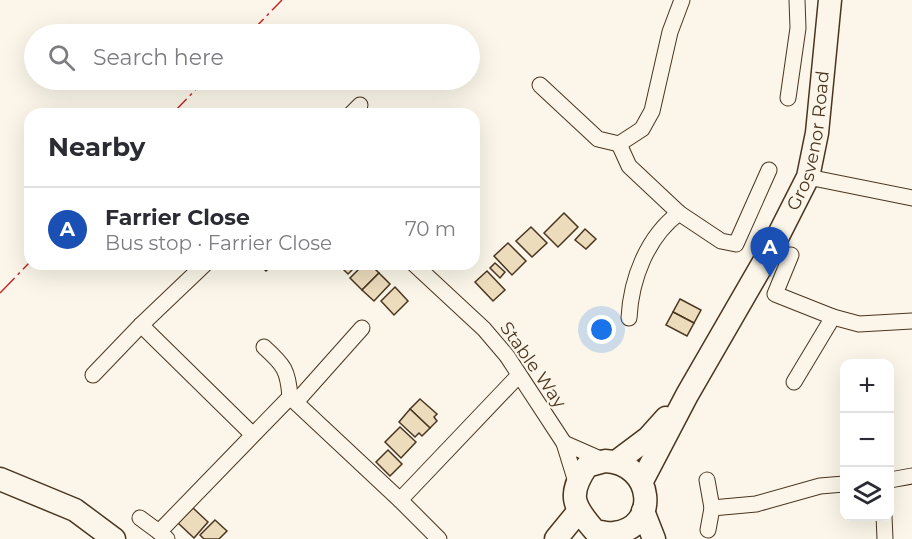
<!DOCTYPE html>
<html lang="en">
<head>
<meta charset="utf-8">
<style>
  :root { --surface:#fff; --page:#f7f7f7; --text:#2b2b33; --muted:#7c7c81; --line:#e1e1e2; --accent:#111827 }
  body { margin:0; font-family:Montserrat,sans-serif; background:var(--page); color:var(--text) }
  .controls { position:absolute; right:18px; bottom:18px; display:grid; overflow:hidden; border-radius:12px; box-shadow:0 6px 24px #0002 }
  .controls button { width:54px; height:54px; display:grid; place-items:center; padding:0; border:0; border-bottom:2px solid var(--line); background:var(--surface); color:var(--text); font:30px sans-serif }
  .you { position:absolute; left:602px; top:330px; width:21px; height:21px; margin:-15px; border:4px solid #fff; border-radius:50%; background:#1a73e8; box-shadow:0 0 0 9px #1a73e833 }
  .badge { display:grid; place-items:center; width:39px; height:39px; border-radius:50%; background:var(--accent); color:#fff; font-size:20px; font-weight:700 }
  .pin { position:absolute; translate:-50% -50px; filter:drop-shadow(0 2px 3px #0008) }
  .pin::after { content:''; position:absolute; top:32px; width:21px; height:18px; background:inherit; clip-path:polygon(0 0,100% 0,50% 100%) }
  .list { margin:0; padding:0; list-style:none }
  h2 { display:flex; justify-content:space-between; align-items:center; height:78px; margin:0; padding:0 24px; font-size:26px }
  h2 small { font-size:20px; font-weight:400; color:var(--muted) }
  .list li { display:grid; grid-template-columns:39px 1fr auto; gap:18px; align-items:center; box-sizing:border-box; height:84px; padding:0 24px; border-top:2px solid var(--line) }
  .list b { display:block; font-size:22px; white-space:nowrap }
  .list p { margin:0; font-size:20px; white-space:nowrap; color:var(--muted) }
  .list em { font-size:20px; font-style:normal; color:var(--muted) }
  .icon { flex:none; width:33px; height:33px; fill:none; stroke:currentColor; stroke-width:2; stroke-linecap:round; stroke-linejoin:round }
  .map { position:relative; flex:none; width:912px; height:539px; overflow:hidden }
  .search { position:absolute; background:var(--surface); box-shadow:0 6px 24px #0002; left:24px; top:24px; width:456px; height:66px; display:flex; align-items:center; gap:15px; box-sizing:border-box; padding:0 21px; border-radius:33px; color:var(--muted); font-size:22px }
  .panel { position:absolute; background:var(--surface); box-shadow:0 6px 24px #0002; left:24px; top:108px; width:456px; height:162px; border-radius:18px }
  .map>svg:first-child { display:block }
  .building { fill:#ecdcbc; stroke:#4a3520; stroke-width:1.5 }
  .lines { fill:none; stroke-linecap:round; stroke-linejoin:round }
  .street-casing { stroke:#4a3520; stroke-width:17 }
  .secondary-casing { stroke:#4a3520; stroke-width:25 }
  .street { stroke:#fbf6e9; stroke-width:15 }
  .secondary { stroke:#fbf6e9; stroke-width:22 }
  .power { stroke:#c62828; stroke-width:1.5; stroke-dasharray:21 4.5 3 4.5; stroke-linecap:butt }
  .labels { text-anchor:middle; stroke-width:4.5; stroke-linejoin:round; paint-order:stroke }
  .street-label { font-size:18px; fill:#4a3520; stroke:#fbf6e9 }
</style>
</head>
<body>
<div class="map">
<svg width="912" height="539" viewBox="0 0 912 539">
  <rect width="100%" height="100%" fill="#fbf6e9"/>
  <g class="building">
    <polygon points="564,213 578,227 558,247 544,233"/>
    <polygon points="531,227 547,243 532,257 516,241"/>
    <polygon points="585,229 596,239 586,249 575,240"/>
    <polygon points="508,243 526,261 512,275 494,256"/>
    <polygon points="495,263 505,272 500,278 490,268"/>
    <polygon points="259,264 274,264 266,271"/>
    <polygon points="342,264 358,264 348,274 340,266"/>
    <polygon points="364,264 370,264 379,273 362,290 350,278"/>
    <polygon points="487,271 505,290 493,301 475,282"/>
    <polygon points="379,273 390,284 374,301 362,290"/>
    <polygon points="395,287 408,301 394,315 381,301"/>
    <polygon points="680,299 701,310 694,323 673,312"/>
    <polygon points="673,312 694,323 687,336 666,325"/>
    <polygon points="420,399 437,414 434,417 437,421 430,428 410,409"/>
    <polygon points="410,409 430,428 422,436 419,433 415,437 399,422"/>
    <polygon points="400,427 416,442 401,458 385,442"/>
    <polygon points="388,450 402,464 390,476 376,462"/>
    <polygon points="193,508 208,522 194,538 178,523"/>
    <polygon points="215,520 227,531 219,539 204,539 200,535"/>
  </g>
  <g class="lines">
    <defs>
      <g id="street">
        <polyline points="540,85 598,139 619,144 642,129 652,111 670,32 682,0"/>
        <polyline points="788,98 798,28 797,0"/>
        <polyline points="351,114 360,105"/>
        <polyline points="619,144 629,166 679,213 721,241 736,244 769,170"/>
        <polyline points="808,177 912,198"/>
        <polyline points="791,255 775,294 833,317 859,324 912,321"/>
        <polyline points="205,264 141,325 252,434"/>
        <polyline points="414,264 484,329 507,356 564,443 576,482"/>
        <path d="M629,318C631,279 647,237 679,213"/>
        <path d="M264,347C284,365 288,370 290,397"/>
        <polyline points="93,375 141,325"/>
        <polyline points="794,382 833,317"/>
        <polyline points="296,402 362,328"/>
        <polyline points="564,443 605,461"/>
        <polyline points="707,480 712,508 708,530"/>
        <polyline points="890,480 912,476"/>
        <polyline points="400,500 439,539"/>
        <polyline points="712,508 756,504 820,486 844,484"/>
        <polyline points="884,516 885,539"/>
        <polyline points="140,518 159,532"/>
        <polyline points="167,539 159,532 290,397 400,500 519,375"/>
      </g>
      <g id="secondary">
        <path d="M605,461C654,463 660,528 614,533C608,534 601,532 595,531C573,506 567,495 587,466Z"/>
        <polyline points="616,462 648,438 666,418"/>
        <polyline points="0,479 75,510 114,539"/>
        <path id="s1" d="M642,481L687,395L773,246L808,177L817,133L830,0"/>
        <polyline points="643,511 654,539"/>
        <polyline points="556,539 578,512"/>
      </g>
    </defs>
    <use href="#street" class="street-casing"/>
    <use href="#secondary" class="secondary-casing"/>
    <use href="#street" class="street"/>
    <use href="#secondary" class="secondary"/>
    <g class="power">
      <polyline points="249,34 282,0"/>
      <polyline points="172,114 205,80"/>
      <polyline points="0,293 30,262"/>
    </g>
  </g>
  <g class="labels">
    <g class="street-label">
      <text dy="6" stroke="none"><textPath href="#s1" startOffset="382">Grosvenor Road</textPath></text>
      <text transform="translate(533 365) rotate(55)" y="6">Stable Way</text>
    </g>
  </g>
</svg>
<div class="controls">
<button>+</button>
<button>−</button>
<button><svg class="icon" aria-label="layers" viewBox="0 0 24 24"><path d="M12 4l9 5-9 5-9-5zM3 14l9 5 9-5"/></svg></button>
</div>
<div class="you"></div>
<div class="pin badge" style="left:770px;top:277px;background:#1a4fb4">A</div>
<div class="search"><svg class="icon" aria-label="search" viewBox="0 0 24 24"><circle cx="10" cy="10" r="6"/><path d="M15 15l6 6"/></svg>Search here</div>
<section class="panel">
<h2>Nearby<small></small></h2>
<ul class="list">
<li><span class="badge" style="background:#1a4fb4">A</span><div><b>Farrier Close</b><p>Bus stop · Farrier Close</p></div><em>70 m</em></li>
</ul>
</section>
</div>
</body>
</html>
